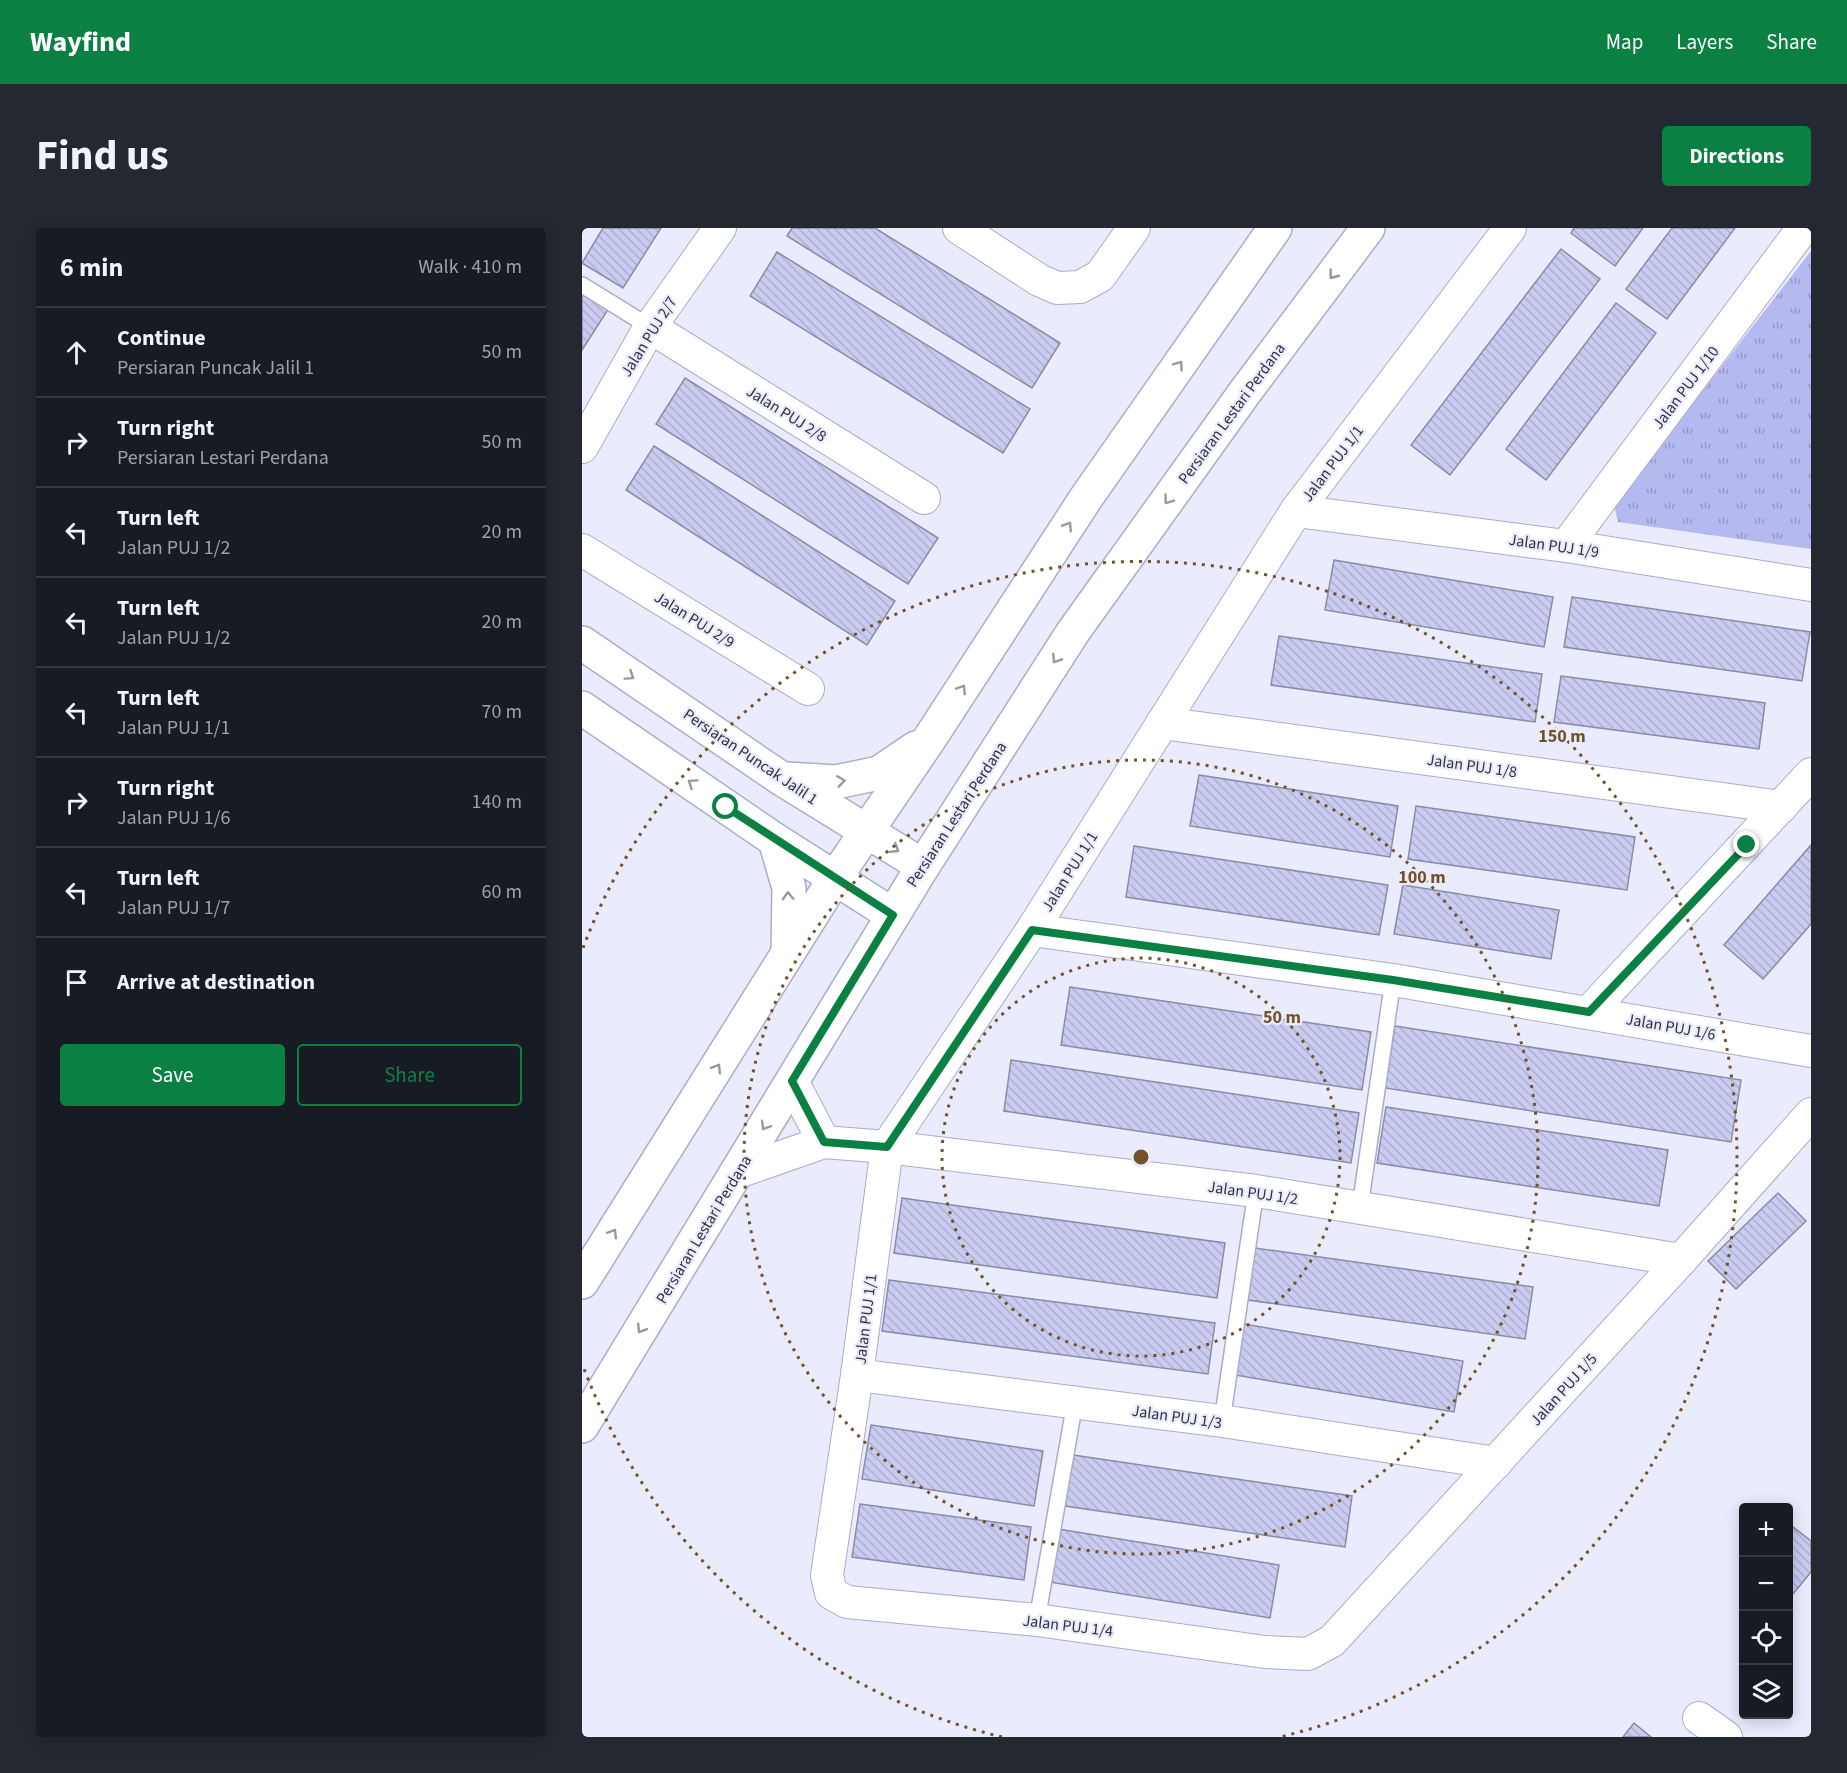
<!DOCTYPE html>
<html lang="en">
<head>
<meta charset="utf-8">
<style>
  :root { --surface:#171b24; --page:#242831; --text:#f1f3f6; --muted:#9ea1a6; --line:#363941; --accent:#0b8043 }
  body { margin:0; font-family:"Source Sans 3",sans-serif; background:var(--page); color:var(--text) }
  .controls { position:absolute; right:18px; bottom:18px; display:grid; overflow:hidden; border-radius:6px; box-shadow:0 3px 15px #0003 }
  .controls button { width:54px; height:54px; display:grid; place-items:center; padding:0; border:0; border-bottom:2px solid var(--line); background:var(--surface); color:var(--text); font:30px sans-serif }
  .stop { position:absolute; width:18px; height:18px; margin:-14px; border:4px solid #0b8043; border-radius:50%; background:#fff }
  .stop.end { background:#0b8043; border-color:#fff; box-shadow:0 2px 6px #0008 }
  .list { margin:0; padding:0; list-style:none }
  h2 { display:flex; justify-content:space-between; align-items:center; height:78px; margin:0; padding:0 24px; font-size:26px }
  h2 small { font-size:20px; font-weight:400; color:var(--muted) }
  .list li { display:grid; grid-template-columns:39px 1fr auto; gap:18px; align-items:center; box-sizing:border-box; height:90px; padding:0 24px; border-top:2px solid var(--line) }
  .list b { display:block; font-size:22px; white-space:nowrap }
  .list p { margin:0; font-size:20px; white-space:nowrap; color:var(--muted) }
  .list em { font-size:20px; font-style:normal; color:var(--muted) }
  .actions { display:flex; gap:12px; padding:18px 24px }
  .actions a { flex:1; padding:14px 0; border:2px solid var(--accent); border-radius:6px; text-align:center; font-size:21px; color:var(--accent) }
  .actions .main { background:var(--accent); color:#fff }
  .icon { flex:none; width:33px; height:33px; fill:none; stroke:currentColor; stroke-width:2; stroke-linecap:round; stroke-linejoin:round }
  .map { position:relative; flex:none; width:1229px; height:1509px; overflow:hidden; border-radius:6px }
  header { display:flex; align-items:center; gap:36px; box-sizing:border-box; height:84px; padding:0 30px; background:var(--accent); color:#fff }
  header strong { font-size:28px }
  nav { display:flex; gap:33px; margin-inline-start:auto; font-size:21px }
  .intro { display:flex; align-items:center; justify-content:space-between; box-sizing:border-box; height:144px; padding:0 36px }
  h1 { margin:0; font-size:42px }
  .button { padding:15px 27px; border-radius:6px; background:var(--accent); color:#fff; font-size:21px; font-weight:700 }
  main { display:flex; gap:36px; padding:0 36px }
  aside { flex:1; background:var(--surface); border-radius:6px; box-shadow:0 3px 15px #0003 }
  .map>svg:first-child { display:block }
  .grass { fill:url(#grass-tufts) }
  .building { fill:url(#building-back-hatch); stroke:#898ca5; stroke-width:1.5 }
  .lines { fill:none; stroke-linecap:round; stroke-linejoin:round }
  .lane-casing { stroke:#aaadc6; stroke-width:18 }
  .street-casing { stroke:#aaadc6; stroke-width:34 }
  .secondary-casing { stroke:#aaadc6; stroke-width:36 }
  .lane { stroke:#fff; stroke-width:15 }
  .street { stroke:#fff; stroke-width:32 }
  .secondary { stroke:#fff; stroke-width:33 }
  .oneway { stroke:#98989d }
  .route { stroke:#0b8043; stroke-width:8 }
  .ring { fill:none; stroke:#725228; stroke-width:3; stroke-dasharray:3 6 }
  .labels { text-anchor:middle; stroke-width:4.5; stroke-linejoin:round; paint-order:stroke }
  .street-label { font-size:16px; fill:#30313b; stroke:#eaecfd }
  .centre { fill:#725228; stroke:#eaecfd; stroke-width:3 }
  .ring-label { font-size:18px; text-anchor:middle; font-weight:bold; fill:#725228; stroke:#eaecfd; stroke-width:4.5; stroke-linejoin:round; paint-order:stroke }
</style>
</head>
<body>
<header>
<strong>Wayfind</strong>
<nav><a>Map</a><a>Layers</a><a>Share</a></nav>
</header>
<div class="intro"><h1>Find us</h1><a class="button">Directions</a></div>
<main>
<aside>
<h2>6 min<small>Walk · 410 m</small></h2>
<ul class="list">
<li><svg class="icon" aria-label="ahead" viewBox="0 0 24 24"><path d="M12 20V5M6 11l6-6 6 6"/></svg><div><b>Continue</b><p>Persiaran Puncak Jalil 1</p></div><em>50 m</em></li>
<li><svg class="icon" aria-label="right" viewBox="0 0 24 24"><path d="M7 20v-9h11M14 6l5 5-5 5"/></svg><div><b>Turn right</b><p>Persiaran Lestari Perdana</p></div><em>50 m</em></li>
<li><svg class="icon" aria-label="left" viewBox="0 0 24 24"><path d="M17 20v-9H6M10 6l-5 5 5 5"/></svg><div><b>Turn left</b><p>Jalan PUJ 1/2</p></div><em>20 m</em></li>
<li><svg class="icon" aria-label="left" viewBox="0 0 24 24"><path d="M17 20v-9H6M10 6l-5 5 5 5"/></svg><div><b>Turn left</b><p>Jalan PUJ 1/2</p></div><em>20 m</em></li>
<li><svg class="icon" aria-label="left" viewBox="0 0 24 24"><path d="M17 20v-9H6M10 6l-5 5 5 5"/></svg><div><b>Turn left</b><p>Jalan PUJ 1/1</p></div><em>70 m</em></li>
<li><svg class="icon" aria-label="right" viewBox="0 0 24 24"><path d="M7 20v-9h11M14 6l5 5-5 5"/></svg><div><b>Turn right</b><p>Jalan PUJ 1/6</p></div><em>140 m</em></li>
<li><svg class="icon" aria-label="left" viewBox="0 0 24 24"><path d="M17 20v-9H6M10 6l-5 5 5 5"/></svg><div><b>Turn left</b><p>Jalan PUJ 1/7</p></div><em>60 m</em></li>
<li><svg class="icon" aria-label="arrive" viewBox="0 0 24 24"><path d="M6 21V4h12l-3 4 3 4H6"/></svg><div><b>Arrive at destination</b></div></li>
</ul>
<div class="actions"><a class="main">Save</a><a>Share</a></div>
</aside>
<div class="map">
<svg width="1229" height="1509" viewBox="0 0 1229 1509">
  <defs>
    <pattern id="grass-tufts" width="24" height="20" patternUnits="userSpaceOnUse" patternTransform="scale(1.5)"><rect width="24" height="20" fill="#b4b9f0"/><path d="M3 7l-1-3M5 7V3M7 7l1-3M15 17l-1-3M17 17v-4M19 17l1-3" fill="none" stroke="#9397c4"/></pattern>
    <pattern id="building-back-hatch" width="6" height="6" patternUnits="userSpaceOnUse" patternTransform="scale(1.5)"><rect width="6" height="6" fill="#c9ccf0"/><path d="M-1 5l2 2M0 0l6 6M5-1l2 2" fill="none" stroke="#adb0cf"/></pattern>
  </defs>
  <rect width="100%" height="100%" fill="#eaecfd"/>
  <polygon class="grass" points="1229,23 1229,321 1036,294 1032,277"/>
  <g class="building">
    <polygon points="21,0 79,0 41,60 0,35"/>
    <polygon points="210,0 293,0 478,115 450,160 205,8"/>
    <polygon points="992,0 1061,0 1033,38 989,5"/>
    <polygon points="1090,0 1153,0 1085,91 1044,61"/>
    <polygon points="979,21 1018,51 868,247 829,217"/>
    <polygon points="195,24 448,181 421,225 168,68"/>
    <polygon points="0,63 27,80 0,122"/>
    <polygon points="1034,75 1074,105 964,252 924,221"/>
    <polygon points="103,150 356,310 326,356 74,196"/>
    <polygon points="72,218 313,373 285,417 44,262"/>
    <polygon points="752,332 971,369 962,419 743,382"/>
    <polygon points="990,369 1228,404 1220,453 982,419"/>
    <polygon points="697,408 960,446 953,494 689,457"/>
    <polygon points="979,448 1183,475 1177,521 972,494"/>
    <polygon points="617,547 816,578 808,629 608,598"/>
    <polygon points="834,578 1053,609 1045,662 826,631"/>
    <polygon points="1229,617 1229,696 1181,751 1142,717"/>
    <polygon points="552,618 806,657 797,707 544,669"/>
    <polygon points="821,657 977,682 969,731 812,706"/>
    <polygon points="488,759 789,804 780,862 479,817"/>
    <polygon points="813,798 1159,852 1149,914 803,860"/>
    <polygon points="429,832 777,885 769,935 422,883"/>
    <polygon points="804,879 1086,922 1077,978 795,935"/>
    <polygon points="1196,965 1224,993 1154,1061 1126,1033"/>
    <polygon points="320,970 643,1015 635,1070 312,1025"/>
    <polygon points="673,1020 951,1059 943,1111 666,1072"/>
    <polygon points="307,1052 633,1095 626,1146 300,1103"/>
    <polygon points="662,1096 881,1133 872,1184 653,1147"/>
    <polygon points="289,1197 461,1223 452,1278 280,1251"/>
    <polygon points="491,1227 770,1268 763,1319 483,1278"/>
    <polygon points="278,1276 449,1299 442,1352 270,1329"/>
    <polygon points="1206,1295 1229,1313 1229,1344 1206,1372"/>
    <polygon points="476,1301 697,1337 688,1390 467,1354"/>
    <polygon points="1052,1495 1069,1509 1041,1509"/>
  </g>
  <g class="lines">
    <defs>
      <g id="lane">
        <polyline points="0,57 68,99"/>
        <polyline points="778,979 811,752"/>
        <polyline points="640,1193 674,963"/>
        <polyline points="455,1392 493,1174"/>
      </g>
      <g id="street">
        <polyline points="377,0 457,52 475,60 498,59 518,48 552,0"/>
        <polyline points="928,0 714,283 450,702 305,919 275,1147 245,1347 249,1365 265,1374 455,1392 683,1424 726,1426 750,1413 1099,1032 1229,886"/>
        <polyline points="68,99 342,270"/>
        <polyline points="0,219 68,99 138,0"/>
        <polyline points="714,283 984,318 1229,357"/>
        <polyline points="984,318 1221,0"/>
        <polyline points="0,322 226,461"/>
        <polyline points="580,495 1199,579"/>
        <polyline points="450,702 811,752 1229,823"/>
        <polyline points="1007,784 1229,546"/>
        <polyline points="210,853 242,914"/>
        <polyline points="156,944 242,914 305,919 674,963 1099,1032"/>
        <polyline points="275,1147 640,1193 914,1235"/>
        <polyline points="1117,1490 1144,1509"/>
      </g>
      <g id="secondary">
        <polyline points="0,415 200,551 341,638"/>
        <polyline points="0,480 193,612 311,687"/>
        <polyline points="205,551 254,554 297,545 334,520"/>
        <polyline points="193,612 207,660 206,724"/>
        <polyline points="0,1054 253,650 348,510 504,270 693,0"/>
        <polyline points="0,1198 341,638 491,404 663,164 786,0"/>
      </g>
    </defs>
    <use href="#lane" class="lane-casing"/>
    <use href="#street" class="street-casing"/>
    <use href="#secondary" class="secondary-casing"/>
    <use href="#lane" class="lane"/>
    <use href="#street" class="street"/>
    <use href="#secondary" class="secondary"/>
  </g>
  <defs><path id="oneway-chevron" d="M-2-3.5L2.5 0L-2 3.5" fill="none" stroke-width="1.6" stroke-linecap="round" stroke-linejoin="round" transform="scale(1.5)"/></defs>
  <g class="oneway">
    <use href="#oneway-chevron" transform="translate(751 47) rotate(127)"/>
    <use href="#oneway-chevron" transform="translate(597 137) rotate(-55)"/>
    <use href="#oneway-chevron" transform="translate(586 272) rotate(126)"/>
    <use href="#oneway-chevron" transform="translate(486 298) rotate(-57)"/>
    <use href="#oneway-chevron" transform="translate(474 431) rotate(123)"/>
    <use href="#oneway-chevron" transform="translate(48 448) rotate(34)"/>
    <use href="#oneway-chevron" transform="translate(380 461) rotate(-57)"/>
    <use href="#oneway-chevron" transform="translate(259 553) rotate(-8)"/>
    <use href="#oneway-chevron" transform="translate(110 555) rotate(-146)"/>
    <use href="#oneway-chevron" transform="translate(313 621) rotate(32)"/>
    <use href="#oneway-chevron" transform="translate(206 668) rotate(-92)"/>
    <use href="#oneway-chevron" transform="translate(135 840) rotate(-58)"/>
    <use href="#oneway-chevron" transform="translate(183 898) rotate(121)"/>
    <use href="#oneway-chevron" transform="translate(31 1005) rotate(-58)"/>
    <use href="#oneway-chevron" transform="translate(59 1101) rotate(122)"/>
  </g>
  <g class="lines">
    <polyline class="route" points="144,579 311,687 210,853 242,914 305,919 450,702 811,752 1007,784 1165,617"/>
  </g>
  <g class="ring">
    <circle cx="559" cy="929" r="199"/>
    <circle cx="559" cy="929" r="397"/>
    <path d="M420 1509A596 596 0 0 1 1 1138M1 720A596 596 0 1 1 698 1509"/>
  </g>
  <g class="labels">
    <g class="street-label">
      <text transform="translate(66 108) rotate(-58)" y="6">Jalan PUJ 2/7</text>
      <text transform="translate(1103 159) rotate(-53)" y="6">Jalan PUJ 1/10</text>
      <text transform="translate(205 185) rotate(32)" y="6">Jalan PUJ 2/8</text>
      <text transform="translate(649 185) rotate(-54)" y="6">Persiaran Lestari Perdana</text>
      <text transform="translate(750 235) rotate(-53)" y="6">Jalan PUJ 1/1</text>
      <text transform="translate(972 317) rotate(8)" y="6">Jalan PUJ 1/9</text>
      <text transform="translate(113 391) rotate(32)" y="6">Jalan PUJ 2/9</text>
      <text transform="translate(169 528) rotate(34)" y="6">Persiaran Puncak Jalil 1</text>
      <text transform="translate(890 537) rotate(8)" y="6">Jalan PUJ 1/8</text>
      <text transform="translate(374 586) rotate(-57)" y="6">Persiaran Lestari Perdana</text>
      <text transform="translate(487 643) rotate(-58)" y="6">Jalan PUJ 1/1</text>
      <text transform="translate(1089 798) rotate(10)" y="6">Jalan PUJ 1/6</text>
      <text transform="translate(671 964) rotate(8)" y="6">Jalan PUJ 1/2</text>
      <text transform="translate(121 1001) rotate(-59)" y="6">Persiaran Lestari Perdana</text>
      <text transform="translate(283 1091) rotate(-83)" y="6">Jalan PUJ 1/1</text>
      <text transform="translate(981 1161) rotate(-48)" y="6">Jalan PUJ 1/5</text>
      <text transform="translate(595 1188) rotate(8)" y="6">Jalan PUJ 1/3</text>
      <text transform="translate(486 1397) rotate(7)" y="6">Jalan PUJ 1/4</text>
    </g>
  </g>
  <circle cx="559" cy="929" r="9" class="centre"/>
  <g class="ring-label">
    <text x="980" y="514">150 m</text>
    <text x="840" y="655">100 m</text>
    <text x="700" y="795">50 m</text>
  </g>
</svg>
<div class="controls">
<button>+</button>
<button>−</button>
<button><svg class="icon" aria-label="locate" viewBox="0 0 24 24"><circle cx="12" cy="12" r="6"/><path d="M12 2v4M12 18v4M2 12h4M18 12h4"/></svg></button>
<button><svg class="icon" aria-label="layers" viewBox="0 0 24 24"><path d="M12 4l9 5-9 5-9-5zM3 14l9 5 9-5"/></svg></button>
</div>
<div class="stop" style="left:144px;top:579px"></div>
<div class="stop end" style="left:1165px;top:617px"></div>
</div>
</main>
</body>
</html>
